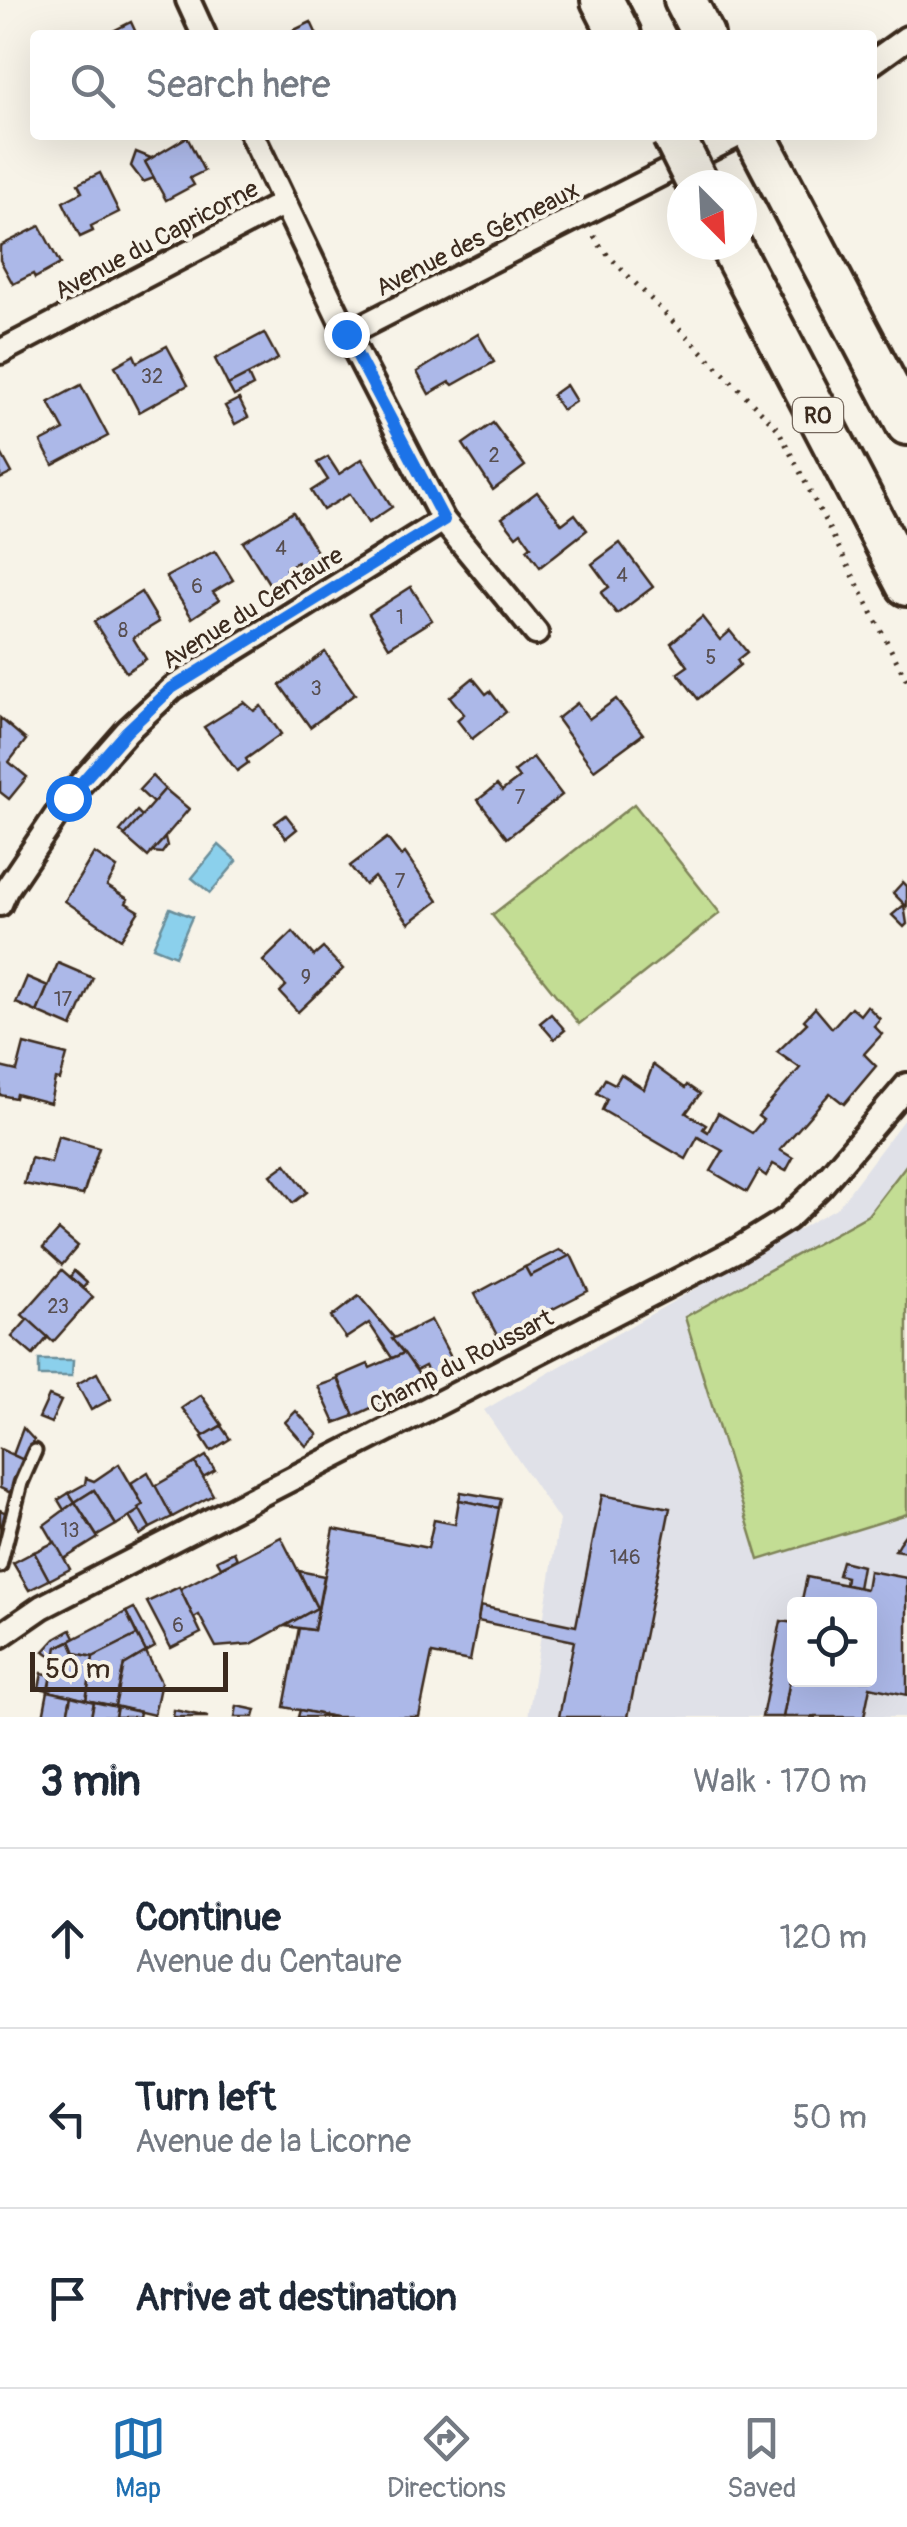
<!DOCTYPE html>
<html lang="en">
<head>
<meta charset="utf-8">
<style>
  :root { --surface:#fff; --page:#f2f2f3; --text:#1f2937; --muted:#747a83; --line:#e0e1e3; --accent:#1f6fb2 }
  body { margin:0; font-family:Pangolin,sans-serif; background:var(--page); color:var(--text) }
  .controls { position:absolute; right:30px; bottom:30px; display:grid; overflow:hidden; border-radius:10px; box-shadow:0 10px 40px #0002 }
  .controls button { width:90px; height:90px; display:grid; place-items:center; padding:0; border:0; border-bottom:2px solid var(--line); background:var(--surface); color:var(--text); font:50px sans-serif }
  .compass { position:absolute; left:667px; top:170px; width:90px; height:90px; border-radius:50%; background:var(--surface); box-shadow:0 10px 40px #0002; rotate:156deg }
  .scale { position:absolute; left:30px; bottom:25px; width:198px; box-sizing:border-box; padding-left:10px; border:5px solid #3b2a1e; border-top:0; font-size:28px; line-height:35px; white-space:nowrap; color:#3b2a1e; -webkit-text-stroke:8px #f7f3e8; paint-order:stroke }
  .stop { position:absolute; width:30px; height:30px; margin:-22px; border:8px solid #1a73e8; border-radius:50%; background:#fff }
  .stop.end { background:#1a73e8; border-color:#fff; box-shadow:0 2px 10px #0008 }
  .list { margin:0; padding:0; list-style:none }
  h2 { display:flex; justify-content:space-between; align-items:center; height:130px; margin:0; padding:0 40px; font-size:42px }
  h2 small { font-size:32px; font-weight:400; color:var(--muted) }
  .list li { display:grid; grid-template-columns:65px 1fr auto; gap:30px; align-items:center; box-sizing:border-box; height:180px; padding:0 40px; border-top:2px solid var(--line) }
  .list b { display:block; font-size:38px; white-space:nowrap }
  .list p { margin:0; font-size:32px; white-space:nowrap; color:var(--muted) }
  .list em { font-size:32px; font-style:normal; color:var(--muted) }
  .icon { flex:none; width:55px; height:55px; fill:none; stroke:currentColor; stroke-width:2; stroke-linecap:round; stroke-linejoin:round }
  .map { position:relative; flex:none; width:907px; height:1717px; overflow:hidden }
  .search { position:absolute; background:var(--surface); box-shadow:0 10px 40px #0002; left:30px; right:30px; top:30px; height:110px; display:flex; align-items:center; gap:25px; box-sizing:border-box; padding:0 35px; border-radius:10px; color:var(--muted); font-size:38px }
  .sheet { height:670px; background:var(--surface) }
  nav { display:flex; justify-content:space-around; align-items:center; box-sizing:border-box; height:140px; border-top:2px solid var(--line); background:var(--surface); font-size:28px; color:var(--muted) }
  nav a { display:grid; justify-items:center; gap:5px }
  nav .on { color:var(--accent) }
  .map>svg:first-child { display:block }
  .built { fill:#e0e1e8; fill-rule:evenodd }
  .green { fill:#c3dd94; stroke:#7f8459; stroke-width:2.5 }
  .water { fill:#8bd0ec; stroke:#6b8e9a; stroke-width:2.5 }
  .building { fill:#acb8e8; stroke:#3b2a1e; stroke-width:2.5 }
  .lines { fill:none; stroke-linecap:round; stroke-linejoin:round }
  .service-casing { stroke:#3b2a1e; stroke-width:19 }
  .minor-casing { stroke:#3b2a1e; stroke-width:30 }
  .motorway-casing { stroke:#3b2a1e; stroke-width:48 }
  .path { stroke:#3b2a1e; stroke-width:5; stroke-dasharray:2.5 8; stroke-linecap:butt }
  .service { stroke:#f7f3e8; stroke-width:11 }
  .minor { stroke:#f7f3e8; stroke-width:22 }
  .motorway { stroke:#f7f3e8; stroke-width:40 }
  .motorway-bridge-casing { stroke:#3b2a1e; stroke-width:48; stroke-linecap:butt }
  .motorway-bridge { stroke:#f7f3e8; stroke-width:40 }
  .route { stroke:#1a73e8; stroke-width:12 }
  .labels { text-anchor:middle; stroke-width:8; stroke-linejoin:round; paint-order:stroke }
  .number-label { font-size:20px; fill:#574e50 }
  .shield { fill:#f7f3e8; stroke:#73665b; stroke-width:2.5 }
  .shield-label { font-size:22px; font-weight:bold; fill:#3b2a1e }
  .street-label { font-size:25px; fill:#3b2a1e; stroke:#f7f3e8 }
</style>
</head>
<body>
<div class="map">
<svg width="907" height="1717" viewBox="0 0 907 1717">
  <rect width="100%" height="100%" fill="#f7f3e8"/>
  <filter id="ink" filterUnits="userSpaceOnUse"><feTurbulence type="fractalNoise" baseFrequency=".01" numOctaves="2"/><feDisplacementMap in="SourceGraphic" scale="20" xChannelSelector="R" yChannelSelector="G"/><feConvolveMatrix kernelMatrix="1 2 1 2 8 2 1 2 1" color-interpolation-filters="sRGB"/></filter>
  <g filter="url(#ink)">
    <path class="built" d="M907,1115V1717H528L559,1520L484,1410L838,1207ZM794,1604H870V1680H794Z"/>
    <g class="green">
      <polygon points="634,804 720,913 579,1024 492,915"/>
      <polygon points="907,1164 907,1514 759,1560 685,1317 868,1215"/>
    </g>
    <g class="water">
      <polygon points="219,845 237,861 210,893 192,878"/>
      <polygon points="170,908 192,917 175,956 153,947"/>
      <polygon points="39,1360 73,1360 72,1376 39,1376"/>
    </g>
    <g class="building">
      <polygon points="131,22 137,35 105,35"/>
      <polygon points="311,22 317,35 284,35"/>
      <polygon points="187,137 204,171 190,178 194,185 166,200 145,162"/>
      <polygon points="136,152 151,158 145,162 154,178 143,182 131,166"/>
      <polygon points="100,173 119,212 91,226 93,231 80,237 63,202 82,192 78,184"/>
      <polygon points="40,226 60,264 35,278 33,274 13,284 0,260 0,246"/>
      <polygon points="264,333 278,359 228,385 215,359"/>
      <polygon points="478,334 494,362 453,385 450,382 429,394 417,372"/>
      <polygon points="167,346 188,385 139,412 115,366 134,355 137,362"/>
      <polygon points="248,375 253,386 234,396 228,385"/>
      <polygon points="81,385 108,436 53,465 41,442 64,430 49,402"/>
      <polygon points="566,385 576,401 562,410 552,395"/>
      <polygon points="239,399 248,417 235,424 225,406"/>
      <polygon points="493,423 525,466 493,490 463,444"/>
      <polygon points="0,451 12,473 0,479"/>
      <polygon points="328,457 339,474 362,459 392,507 368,523 350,494 323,510 311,491 328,480 317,463"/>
      <polygon points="537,492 562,524 575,514 587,530 540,567 527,549 531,546 521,532 516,536 502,518"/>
      <polygon points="293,512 319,555 300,567 297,562 286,569 289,573 270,585 243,542"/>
      <polygon points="620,543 653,587 617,614 601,593 609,587 592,564"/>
      <polygon points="215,551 233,580 213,592 219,600 192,618 166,577"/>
      <polygon points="411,587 432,620 389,647 369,614"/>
      <polygon points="141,592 159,622 133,638 146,659 126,672 94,622"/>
      <polygon points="702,617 720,640 730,631 747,652 737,660 740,665 698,699 678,673 688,666 671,643"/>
      <polygon points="325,652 355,694 310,727 280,685"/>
      <polygon points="473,678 486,694 490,691 506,712 472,739 457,720 464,714 450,697"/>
      <polygon points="616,699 643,734 594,770 557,719 577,703 589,719"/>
      <polygon points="244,702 254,711 261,706 281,734 246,759 248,763 237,771 204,727"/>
      <polygon points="0,718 26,740 9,762 27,777 9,799 0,792"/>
      <polygon points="533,757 562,795 507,838 478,800 497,785 502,791 519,778 514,772"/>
      <polygon points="152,776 165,789 153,803 139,790"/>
      <polygon points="165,789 189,809 148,857 124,836"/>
      <polygon points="137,811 142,816 125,835 120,831"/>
      <polygon points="286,815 297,829 286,838 275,823"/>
      <polygon points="165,838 167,846 162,853 152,852"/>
      <polygon points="387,838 401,856 405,853 438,901 409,923 374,877 365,885 350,866"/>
      <polygon points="94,853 117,868 107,886 128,899 126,903 139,911 121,939 65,901"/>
      <polygon points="903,882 907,886 907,907 893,893"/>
      <polygon points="904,905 907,924 904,927 892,915"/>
      <polygon points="293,932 314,956 323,948 343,969 298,1012 280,992 286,986 263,961"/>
      <polygon points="58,963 93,978 72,1027 37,1012"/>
      <polygon points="27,977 48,986 37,1012 16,1003"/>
      <polygon points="867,1006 880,1019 874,1026 882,1034 864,1054 876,1066 844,1104 830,1093 780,1150 793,1158 786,1171 773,1164 766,1176 759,1171 747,1192 711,1171 723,1151 703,1140 698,1137 686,1159 602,1110 607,1099 597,1093 605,1079 615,1084 621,1074 644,1089 653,1065 685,1088 687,1085 700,1094 686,1113 706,1125 703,1129 708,1132 718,1113 752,1133 763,1120 758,1116 800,1068 777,1052 807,1023 804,1020 815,1008 832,1028 851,1007 860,1015"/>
      <polygon points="551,1014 565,1030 554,1039 540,1023"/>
      <polygon points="24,1044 67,1055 60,1080 55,1079 50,1103 16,1094 15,1098 0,1095 0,1067 17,1071"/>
      <polygon points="58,1136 99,1148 83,1195 24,1184 31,1158 51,1163"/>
      <polygon points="286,1164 307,1192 293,1203 271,1175"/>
      <polygon points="59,1230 78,1246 62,1265 43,1248"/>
      <polygon points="559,1250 570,1256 530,1276 525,1267"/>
      <polygon points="571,1255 588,1291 498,1337 475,1294 525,1267 530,1276"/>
      <polygon points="62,1270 93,1297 53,1342 22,1315"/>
      <polygon points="74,1271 87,1283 83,1288 70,1277"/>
      <polygon points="359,1296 402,1347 417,1370 404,1353 392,1358 369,1323 346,1338 331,1317"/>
      <polygon points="28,1319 48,1337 33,1355 12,1337"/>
      <polygon points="431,1320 456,1367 432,1379 425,1366 417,1370 392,1339"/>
      <polygon points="404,1353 425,1383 354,1416 338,1377 368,1364 370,1368"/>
      <polygon points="97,1373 111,1399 91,1410 77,1384"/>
      <polygon points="338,1379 354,1416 335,1423 318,1386"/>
      <polygon points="201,1395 222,1425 204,1436 182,1408"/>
      <polygon points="49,1396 61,1401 51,1423 39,1418"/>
      <polygon points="296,1411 318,1435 306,1446 285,1422"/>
      <polygon points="221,1426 230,1439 211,1451 202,1437"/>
      <polygon points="23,1428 34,1440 25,1461 13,1455"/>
      <polygon points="0,1449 26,1461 11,1493 0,1488"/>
      <polygon points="206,1456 215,1470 203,1477 195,1463"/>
      <polygon points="195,1463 213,1495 172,1517 155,1486"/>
      <polygon points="119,1464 143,1505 138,1508 140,1510 116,1525 94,1490 75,1502 69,1493 85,1484 86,1478 94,1481"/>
      <polygon points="148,1472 172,1517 150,1528 138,1508 143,1505 131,1483"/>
      <polygon points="94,1490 116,1525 97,1536 75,1502"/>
      <polygon points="461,1492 501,1499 499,1508 459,1500"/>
      <polygon points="69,1493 75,1502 64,1510 58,1500"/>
      <polygon points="602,1495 670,1508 628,1717 559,1717 574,1641 478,1621 480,1606 576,1626"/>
      <polygon points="459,1500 499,1508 470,1661 432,1654 419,1717 334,1717 284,1707 299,1628 314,1630 334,1529 428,1548 434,1520 455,1524"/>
      <polygon points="75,1502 98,1538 64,1559 44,1525"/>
      <polygon points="0,1510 8,1514 0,1539"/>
      <polygon points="140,1510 150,1528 140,1535 129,1517"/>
      <polygon points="907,1532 907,1552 895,1550 899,1543"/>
      <polygon points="281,1537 317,1608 251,1644 216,1647 199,1615 194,1618 180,1589"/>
      <polygon points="55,1542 70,1569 49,1580 34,1552"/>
      <polygon points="34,1552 49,1580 29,1590 13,1563"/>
      <polygon points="234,1552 237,1559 221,1567 217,1560"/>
      <polygon points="842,1561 862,1566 858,1588 845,1585 846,1577 838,1575"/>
      <polygon points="299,1571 324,1576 314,1630 285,1626 317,1608"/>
      <polygon points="869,1571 907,1578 907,1695 870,1687 864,1717 783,1717 794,1658 794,1680 870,1680 870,1604 801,1604 807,1577 866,1589"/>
      <polygon points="179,1587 201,1633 171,1648 147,1602"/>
      <polygon points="134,1608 155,1647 146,1652 126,1612"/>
      <polygon points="126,1612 137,1635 93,1657 75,1653 70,1641"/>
      <polygon points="781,1621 794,1623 794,1658 783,1717 762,1717"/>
      <polygon points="71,1630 75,1638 57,1647 55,1659 44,1651 55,1639"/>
      <polygon points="137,1635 146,1652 124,1665 115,1706 86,1700 93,1657"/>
      <polygon points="70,1641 75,1653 93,1657 86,1700 48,1691 57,1647"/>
      <polygon points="146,1652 161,1682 154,1715 115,1706 124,1665"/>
      <polygon points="42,1673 51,1675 48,1690 39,1688"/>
      <polygon points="48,1691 71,1696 67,1717 43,1717"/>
      <polygon points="71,1696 94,1702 91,1717 67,1717"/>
      <polygon points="94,1702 117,1707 115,1717 91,1717"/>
      <polygon points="237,1706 256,1710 254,1717 235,1717"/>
      <polygon points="117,1707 140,1712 139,1717 115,1717"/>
      <polygon points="174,1710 208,1717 173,1717"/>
      <polygon points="300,1710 334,1717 298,1717"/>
    </g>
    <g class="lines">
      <defs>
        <polyline id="service" points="0,1566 21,1483 35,1451"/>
        <g id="minor">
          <polyline points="188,0 204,35"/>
          <polyline points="872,63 907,38"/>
          <polyline points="252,135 347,334 443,520 536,633"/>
          <polyline points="347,334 738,135"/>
          <polyline points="0,352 284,203"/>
          <polyline points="0,904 6,890 68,798 127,731 173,688 443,520"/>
          <polyline points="0,1636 42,1607 737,1250 787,1219 820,1187 907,1085"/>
        </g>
        <g id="motorway">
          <polyline points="602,0 620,35"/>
          <polyline points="685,0 703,35"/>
          <polyline points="755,135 907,424"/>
          <polyline points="730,245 907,585"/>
        </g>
      </defs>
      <use href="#service" class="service-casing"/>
      <use href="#minor" class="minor-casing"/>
      <use href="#motorway" class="motorway-casing"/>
      <polyline class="path" points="594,236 603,250 778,429 907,681"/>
      <use href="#service" class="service"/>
      <use href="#minor" class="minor"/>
      <use href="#motorway" class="motorway"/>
      <defs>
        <polyline id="motorway-bridge" points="673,135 698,185"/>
      </defs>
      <use href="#motorway-bridge" class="motorway-bridge-casing"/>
      <use href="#motorway-bridge" class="motorway-bridge"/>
    </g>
  </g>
  <g class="lines" filter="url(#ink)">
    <polyline class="route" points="68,798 127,731 172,688 444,520 346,334"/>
  </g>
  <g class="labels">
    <g class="number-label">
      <text x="152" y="383">32</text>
      <text x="494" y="462">2</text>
      <text x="281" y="555">4</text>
      <text x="622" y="582">4</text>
      <text x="197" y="593">6</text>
      <text x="400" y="624">1</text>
      <text x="123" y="637">8</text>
      <text x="711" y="664">5</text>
      <text x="316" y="695">3</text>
      <text x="520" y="804">7</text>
      <text x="400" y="888">7</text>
      <text x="306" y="984">9</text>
      <text x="63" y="1006">17</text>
      <text x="58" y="1313">23</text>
      <text x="70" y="1537">13</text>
      <text x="625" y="1564">146</text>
      <text x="178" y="1632">6</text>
    </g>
    <rect class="shield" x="793" y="398" width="50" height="34" rx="8"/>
    <g class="shield-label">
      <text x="818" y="423">R0</text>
    </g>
    <g class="street-label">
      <text transform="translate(477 238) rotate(-27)" y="9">Avenue des Gémeaux</text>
      <text transform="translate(156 239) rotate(-28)" y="9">Avenue du Capricorne</text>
      <text transform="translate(252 607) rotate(-32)" y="9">Avenue du Centaure</text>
      <text transform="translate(461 1361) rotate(-27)" y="9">Champ du Roussart</text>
    </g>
  </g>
</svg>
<div class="controls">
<button><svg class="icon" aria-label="locate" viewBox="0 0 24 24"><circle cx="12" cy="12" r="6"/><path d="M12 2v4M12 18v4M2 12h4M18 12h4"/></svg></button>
</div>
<svg class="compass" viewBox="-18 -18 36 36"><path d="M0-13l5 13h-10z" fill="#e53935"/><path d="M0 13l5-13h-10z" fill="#747a83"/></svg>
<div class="scale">50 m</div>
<div class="stop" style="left:68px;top:798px"></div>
<div class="stop end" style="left:346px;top:334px"></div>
<div class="search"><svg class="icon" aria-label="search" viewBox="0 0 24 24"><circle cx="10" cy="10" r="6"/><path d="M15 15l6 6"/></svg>Search here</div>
</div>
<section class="sheet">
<h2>3 min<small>Walk · 170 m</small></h2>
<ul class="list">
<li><svg class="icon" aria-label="ahead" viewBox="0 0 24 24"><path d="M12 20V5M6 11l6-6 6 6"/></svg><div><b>Continue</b><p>Avenue du Centaure</p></div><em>120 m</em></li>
<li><svg class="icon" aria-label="left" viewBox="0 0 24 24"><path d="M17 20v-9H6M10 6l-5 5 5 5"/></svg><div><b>Turn left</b><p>Avenue de la Licorne</p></div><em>50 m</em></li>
<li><svg class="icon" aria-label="arrive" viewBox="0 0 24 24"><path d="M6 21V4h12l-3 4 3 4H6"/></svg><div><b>Arrive at destination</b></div></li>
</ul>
</section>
<nav>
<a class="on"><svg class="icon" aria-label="map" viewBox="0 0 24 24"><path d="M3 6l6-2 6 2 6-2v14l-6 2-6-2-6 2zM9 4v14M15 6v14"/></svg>Map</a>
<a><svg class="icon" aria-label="directions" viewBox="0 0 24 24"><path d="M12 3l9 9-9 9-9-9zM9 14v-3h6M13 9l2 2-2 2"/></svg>Directions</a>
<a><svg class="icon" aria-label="saved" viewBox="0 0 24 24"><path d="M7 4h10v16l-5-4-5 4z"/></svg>Saved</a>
</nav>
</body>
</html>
